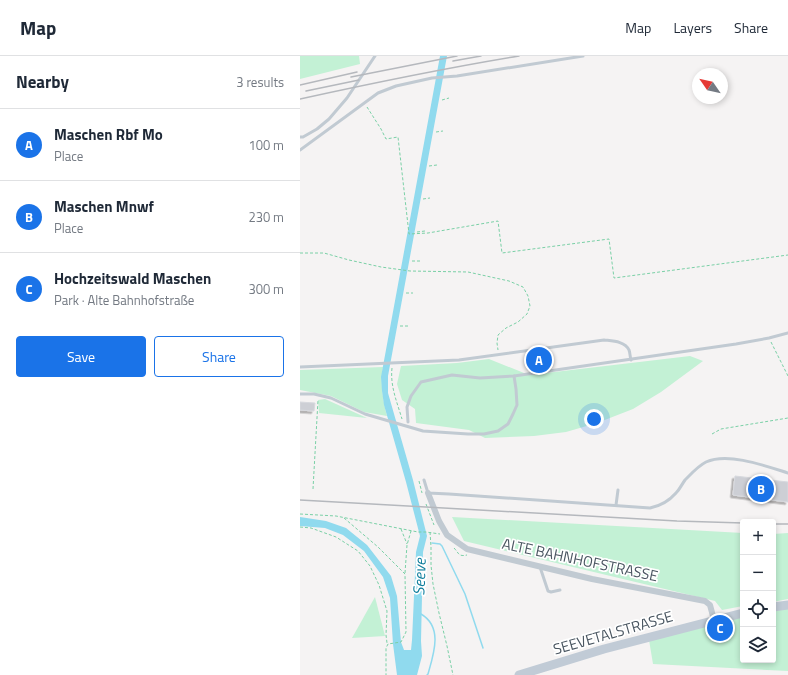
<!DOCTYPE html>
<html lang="en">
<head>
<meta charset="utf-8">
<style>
  :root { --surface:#fff; --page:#f2f2f3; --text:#1f2937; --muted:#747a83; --line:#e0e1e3; --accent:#1a73e8 }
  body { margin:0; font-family:"Titillium Web",sans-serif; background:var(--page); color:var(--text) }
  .controls { position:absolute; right:12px; bottom:12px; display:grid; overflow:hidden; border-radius:4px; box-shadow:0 2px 6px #0003 }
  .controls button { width:36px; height:36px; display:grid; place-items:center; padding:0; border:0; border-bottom:1px solid var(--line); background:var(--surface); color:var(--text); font:20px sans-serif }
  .compass { position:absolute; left:392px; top:12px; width:36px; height:36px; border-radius:50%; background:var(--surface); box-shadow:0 2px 6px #0003; rotate:304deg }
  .you { position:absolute; left:294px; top:363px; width:14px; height:14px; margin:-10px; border:3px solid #fff; border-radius:50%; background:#1a73e8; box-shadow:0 0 0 6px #1a73e833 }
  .badge { display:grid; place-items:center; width:26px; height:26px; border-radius:50%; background:var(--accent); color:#fff; font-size:13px; font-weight:700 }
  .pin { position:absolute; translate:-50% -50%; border:2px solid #fff; box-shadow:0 1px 4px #0006 }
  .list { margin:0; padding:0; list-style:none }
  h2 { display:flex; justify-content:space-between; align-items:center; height:52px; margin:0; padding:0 16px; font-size:17px }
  h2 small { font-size:13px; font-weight:400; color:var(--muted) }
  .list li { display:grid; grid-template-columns:26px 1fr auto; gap:12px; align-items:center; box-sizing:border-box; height:72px; padding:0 16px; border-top:1px solid var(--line) }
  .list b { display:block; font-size:15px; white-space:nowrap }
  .list p { margin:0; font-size:13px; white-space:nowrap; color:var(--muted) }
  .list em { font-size:13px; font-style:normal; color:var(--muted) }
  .actions { display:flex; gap:8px; padding:12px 16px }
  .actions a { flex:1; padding:9px 0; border:1px solid var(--accent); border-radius:4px; text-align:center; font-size:14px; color:var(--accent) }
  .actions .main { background:var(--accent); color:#fff }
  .icon { flex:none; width:22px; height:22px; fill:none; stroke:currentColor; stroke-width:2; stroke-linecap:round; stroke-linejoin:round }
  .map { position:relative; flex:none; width:488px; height:619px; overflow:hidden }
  header { display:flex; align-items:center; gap:24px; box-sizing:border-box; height:56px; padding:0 20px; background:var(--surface); border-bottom:1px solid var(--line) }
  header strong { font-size:19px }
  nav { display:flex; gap:22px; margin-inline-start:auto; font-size:14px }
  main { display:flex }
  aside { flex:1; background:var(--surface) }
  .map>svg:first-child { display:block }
  .green { fill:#c3f1d5 }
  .water { fill:#90daee }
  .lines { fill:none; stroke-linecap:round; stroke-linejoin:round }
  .stream { stroke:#90daee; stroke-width:1.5 }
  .building { fill:#cdcfd5; stroke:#d7d9de; filter:url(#shadow) }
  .path { stroke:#7ad0a6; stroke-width:1; stroke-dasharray:3 2; stroke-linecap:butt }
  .service { stroke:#c1cad2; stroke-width:3 }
  .minor { stroke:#c1cad2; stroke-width:6 }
  .secondary { stroke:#c1cbd6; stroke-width:9 }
  .rail { stroke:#b5b8bd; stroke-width:1.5 }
  .labels { text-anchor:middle; stroke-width:3.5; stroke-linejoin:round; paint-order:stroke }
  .street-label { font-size:15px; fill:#4a5661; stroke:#fff }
  .water-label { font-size:16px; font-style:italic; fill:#0c7c9b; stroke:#fff }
</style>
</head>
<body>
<header>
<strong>Map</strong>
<nav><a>Map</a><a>Layers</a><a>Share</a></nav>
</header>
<main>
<aside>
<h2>Nearby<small>3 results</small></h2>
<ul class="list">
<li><span class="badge">A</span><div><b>Maschen Rbf Mo</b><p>Place</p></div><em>100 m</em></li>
<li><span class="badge">B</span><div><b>Maschen Mnwf</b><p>Place</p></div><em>230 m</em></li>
<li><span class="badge">C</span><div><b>Hochzeitswald Maschen</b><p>Park · Alte Bahnhofstraße</p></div><em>300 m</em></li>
</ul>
<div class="actions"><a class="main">Save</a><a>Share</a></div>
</aside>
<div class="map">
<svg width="488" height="619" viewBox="0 0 488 619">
  <defs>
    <filter id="shadow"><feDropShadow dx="-2.5" dy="2.5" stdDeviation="0" flood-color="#0004"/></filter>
  </defs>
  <rect width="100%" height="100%" fill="#f5f3f3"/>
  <g class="green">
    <polygon points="0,0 59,0 60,8 0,23"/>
    <polygon points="390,300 403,305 361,336 333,353 297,367 266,376 234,380 185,382 169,374 116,367 115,353 102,344 97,328 101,310 157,307 189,303 229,319"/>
    <path d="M83,311C80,327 83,345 87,360L64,356L31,340L0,334V314Z"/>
    <polygon points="25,343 67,362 19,357 18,344"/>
    <polygon points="152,461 443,477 443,550 422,554 415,545 164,485"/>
    <polygon points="488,477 488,543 473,546 473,478"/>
    <polygon points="75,541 85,580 52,582"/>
    <polygon points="488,550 488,615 353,608 349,584 443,561 443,604 473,604 473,554"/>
  </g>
  <polygon class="water" points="140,0 147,0 88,320 88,337 113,424 127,480 123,496 121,585 122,600 117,619 97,619 93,588 90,542 83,521 64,495 43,479 25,472 0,470 0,461 26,465 46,472 67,489 91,520 97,540 101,586 104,594 111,594 112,584 116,496 120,480 106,426 84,349 82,335 81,321"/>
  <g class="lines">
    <g class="stream">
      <polyline points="132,487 140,488 142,490 165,538 183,592"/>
      <path d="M121,558C143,571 134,597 128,618L127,619"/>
    </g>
  </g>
  <g class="building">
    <polygon points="243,300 244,307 234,308 234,301"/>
    <polygon points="0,346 15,347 14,355 0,354"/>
    <polygon points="435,420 488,426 488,446 433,439"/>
  </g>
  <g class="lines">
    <g class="path">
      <polyline points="142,44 149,42"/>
      <polyline points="67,51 81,73 86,83 98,81 109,178 128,177 198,165 202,197 309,183 314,222 488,199"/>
      <polyline points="136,76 143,75"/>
      <polyline points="129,110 137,109"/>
      <polyline points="123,143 130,142"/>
      <polyline points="117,176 125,175"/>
      <polyline points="0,197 24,197 49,204 81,211 110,215 168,216 209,225 223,231 228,240 230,250 227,258 218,266 206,272 198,279 197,287 198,294"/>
      <polyline points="112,205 120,205"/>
      <polyline points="106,237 113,237"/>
      <polyline points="100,270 108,270"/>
      <polyline points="471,286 488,320"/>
      <path d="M92,312C90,330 97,346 102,363"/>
      <polyline points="412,378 421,373 488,362"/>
      <polyline points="119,425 122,437"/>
      <polyline points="13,433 18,344"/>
      <polyline points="126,448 134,469"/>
      <polyline points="0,458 36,460 118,476 126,476 140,478"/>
      <polyline points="44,462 78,491 105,518 106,576 101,586 88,588 86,592 86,619"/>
      <polyline points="0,471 11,472 36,481 58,495 70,510 79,529 87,555 86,579 87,587"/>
      <polyline points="101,473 107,488"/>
      <polyline points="130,476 131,491 131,509 133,528 139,557 147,590 153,619"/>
      <path d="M154,492C159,497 158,501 167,499"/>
      <polyline points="105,517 107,489 111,475"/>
    </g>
    <g class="service">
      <polyline points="0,81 3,81 17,73 29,63 47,42 75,0"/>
      <polyline points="0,94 78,37 96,30 132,22 157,20 283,0"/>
      <path d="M0,311L159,304L304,284C312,285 325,285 329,294C330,296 330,301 331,304"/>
      <polyline points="0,338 14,338 31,342 65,358 123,375 168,378 184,378 198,375 208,368 213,358 217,349 216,333 214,320"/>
      <polyline points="108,366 107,351 111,340 121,326 152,319 180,322 214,320 436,288 469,282 488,277"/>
      <path d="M124,424L128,437L149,438L350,452C360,450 369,445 376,437C380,433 382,428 385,424C391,418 398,410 406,406C428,396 466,410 488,417"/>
      <polyline points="316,449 318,434"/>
      <polyline points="240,511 248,535 251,536 260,534"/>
    </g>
    <polyline class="minor" points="128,437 139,465 147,479 167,493 292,523 405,545 410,549 414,564"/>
    <g class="secondary">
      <polyline points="473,551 488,549"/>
      <polyline points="219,619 304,593 443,557"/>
    </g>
    <g class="rail">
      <polyline points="153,5 181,0"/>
      <polyline points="51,21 157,0"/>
      <polyline points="0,29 57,16"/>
      <polyline points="6,35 59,24"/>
      <path d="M0,43C73,27 146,12 219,0"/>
      <polyline points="0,444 377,465 443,467"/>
      <polyline points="473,468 488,468"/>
    </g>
  </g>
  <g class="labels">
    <g class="street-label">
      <text transform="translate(280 504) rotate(12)" y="5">ALTE BAHNHOFSTRASSE</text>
      <text transform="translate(313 577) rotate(-16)" y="5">SEEVETALSTRASSE</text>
    </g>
    <g class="water-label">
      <text transform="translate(119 521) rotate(-88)" y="6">Seeve</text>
    </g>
  </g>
</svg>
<div class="controls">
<button>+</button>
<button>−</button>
<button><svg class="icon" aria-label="locate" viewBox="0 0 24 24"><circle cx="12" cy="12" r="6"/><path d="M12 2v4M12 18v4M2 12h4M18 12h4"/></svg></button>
<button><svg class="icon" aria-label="layers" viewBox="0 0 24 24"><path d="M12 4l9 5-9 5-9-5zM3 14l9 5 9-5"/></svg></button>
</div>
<svg class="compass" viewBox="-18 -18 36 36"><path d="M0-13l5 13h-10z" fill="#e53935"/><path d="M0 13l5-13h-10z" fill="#747a83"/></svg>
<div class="you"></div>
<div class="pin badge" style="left:239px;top:304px">A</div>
<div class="pin badge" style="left:461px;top:433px">B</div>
<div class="pin badge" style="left:420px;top:572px">C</div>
</div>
</main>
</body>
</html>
